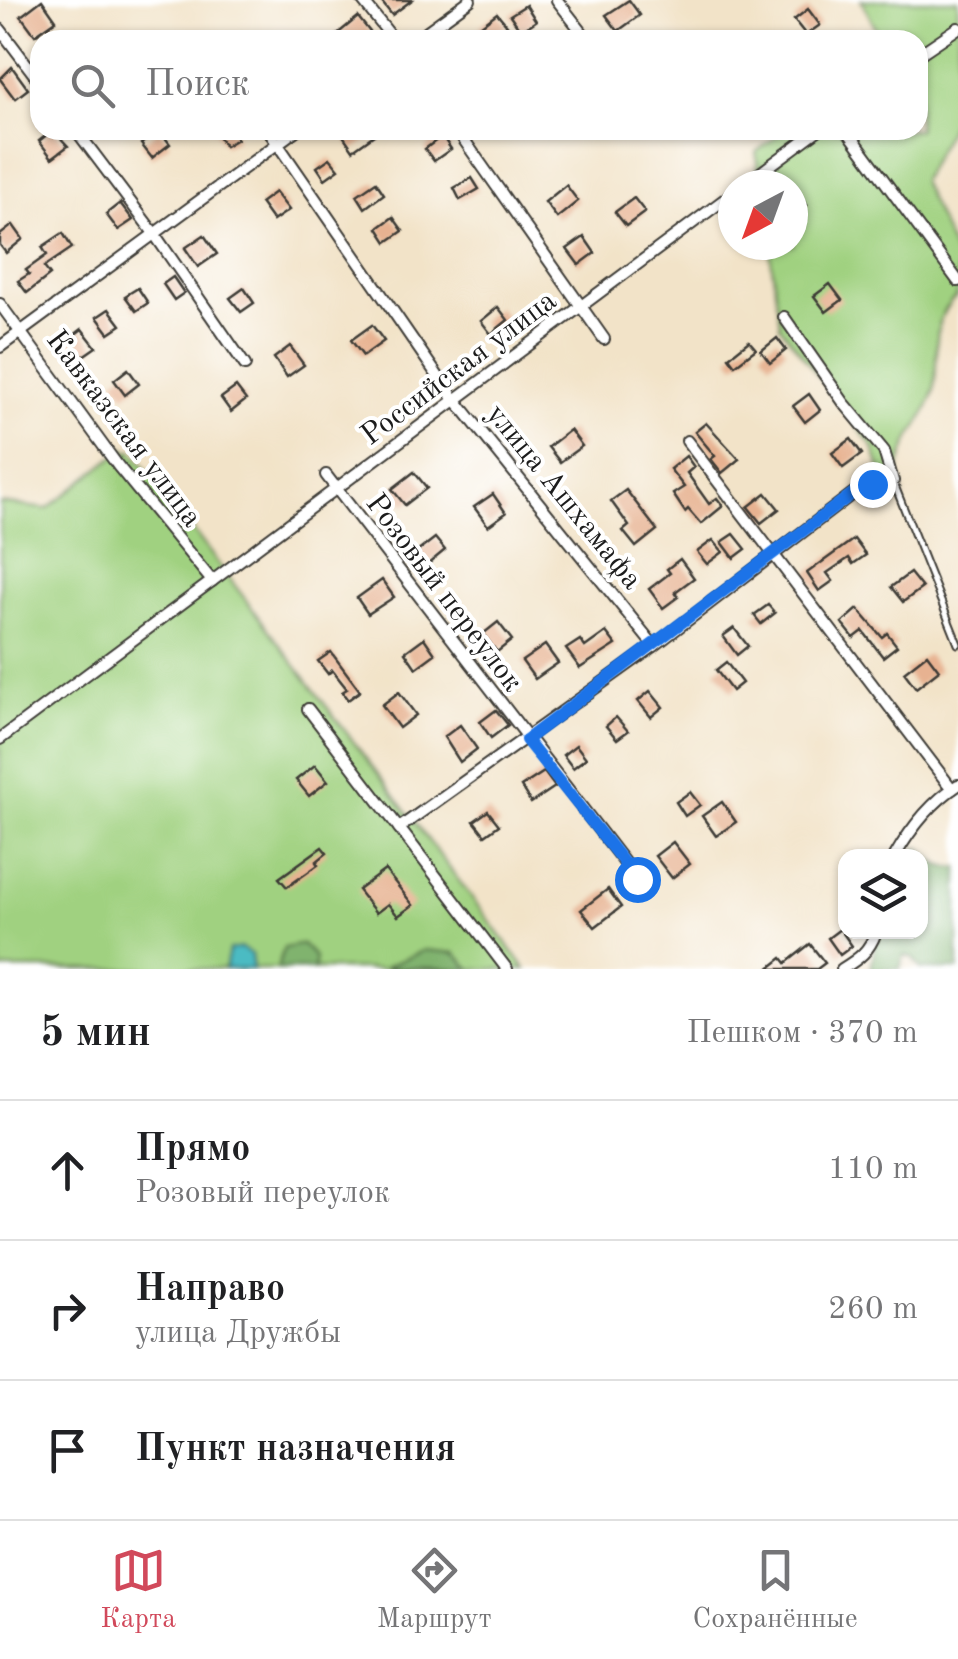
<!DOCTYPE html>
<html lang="ru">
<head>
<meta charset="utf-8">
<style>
  :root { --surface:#fff; --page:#f2f2f2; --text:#202124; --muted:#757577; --line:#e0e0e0; --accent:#d1495b }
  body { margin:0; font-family:"Old Standard TT",serif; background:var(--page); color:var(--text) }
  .controls { position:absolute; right:30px; bottom:30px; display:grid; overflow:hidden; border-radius:20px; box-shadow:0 2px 8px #0004 }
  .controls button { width:90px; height:90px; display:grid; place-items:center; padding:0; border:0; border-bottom:2px solid var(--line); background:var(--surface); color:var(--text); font:50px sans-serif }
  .compass { position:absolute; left:718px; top:170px; width:90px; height:90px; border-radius:50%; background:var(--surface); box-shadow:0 2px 8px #0004; rotate:221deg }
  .stop { position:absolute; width:30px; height:30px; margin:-22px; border:8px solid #1a73e8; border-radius:50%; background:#fff }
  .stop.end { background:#1a73e8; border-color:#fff; box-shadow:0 2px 10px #0008 }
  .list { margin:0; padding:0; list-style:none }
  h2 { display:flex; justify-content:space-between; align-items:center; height:130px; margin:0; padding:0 40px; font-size:42px }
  h2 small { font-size:32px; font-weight:400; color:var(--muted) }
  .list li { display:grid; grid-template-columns:65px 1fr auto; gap:30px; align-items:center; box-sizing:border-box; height:140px; padding:0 40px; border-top:2px solid var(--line) }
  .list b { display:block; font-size:38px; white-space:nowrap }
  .list p { margin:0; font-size:32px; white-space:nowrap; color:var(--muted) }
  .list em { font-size:32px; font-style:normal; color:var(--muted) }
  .icon { flex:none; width:55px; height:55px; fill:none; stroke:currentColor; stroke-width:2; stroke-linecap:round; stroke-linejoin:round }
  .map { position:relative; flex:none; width:958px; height:969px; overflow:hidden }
  .search { position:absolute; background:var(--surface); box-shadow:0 2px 8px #0004; left:30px; right:30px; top:30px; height:110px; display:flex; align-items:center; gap:25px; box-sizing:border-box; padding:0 35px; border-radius:30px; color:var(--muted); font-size:38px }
  .sheet { height:550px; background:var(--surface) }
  nav { display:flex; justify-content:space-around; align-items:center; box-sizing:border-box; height:140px; border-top:2px solid var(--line); background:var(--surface); font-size:28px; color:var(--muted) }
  nav a { display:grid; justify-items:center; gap:5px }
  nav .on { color:var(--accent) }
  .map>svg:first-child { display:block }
  .green { fill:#a0d180; stroke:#5e764e; stroke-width:2.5 }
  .forest { fill:#80b36e; stroke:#4e6845; stroke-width:2.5 }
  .water { fill:#4cbbc3; stroke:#346c70; stroke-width:2.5 }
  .building { fill:#e7b291 }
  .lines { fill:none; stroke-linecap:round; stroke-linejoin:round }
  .service-casing { stroke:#3c3a36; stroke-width:9 }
  .minor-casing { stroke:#3c3a36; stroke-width:14 }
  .service { stroke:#fff; stroke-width:5 }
  .minor { stroke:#fff; stroke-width:10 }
  .route { stroke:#1a73e8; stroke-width:12 }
  .labels { text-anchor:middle; stroke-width:8; stroke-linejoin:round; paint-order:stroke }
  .street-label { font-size:30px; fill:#1c1c1c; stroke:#fff }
</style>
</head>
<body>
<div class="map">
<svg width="958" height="969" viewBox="0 0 958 969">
  <rect width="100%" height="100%" fill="#fff"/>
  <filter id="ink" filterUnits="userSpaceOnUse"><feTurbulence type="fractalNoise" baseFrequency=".01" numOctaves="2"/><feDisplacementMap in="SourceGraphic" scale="20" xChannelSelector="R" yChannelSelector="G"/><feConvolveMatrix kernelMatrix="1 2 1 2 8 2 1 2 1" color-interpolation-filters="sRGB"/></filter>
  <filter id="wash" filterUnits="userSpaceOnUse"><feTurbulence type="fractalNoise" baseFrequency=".0048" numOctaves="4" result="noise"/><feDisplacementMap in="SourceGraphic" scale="40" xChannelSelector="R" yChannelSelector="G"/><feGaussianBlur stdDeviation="2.25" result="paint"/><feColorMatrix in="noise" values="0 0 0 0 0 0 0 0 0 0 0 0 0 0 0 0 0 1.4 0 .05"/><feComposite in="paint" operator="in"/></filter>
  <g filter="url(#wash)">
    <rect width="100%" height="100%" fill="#f2e3c8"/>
    <g class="green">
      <path d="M861,0H958V112L921,181L958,261L957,296C928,319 940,357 934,390C930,409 919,422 910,439C901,456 897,479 890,498L873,447L780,326L769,245H793V185H760L756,152L785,130H918V40H882Z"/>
      <polygon points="125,448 128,453 132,450 526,969 0,969 0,503 47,509"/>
    </g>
    <g class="forest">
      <path d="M920,848C933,861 939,869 958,867V969H921L913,958L904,955L900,969H871L877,932H920V856H904L907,851Z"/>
      <polygon points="302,944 315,957 315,969 277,969 284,948"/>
      <polygon points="425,950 455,953 471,969 385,967"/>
    </g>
    <polygon class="water" points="241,948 251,954 253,969 225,969 229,950"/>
    <g id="blocks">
      <g class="building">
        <polygon points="42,0 56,20 35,35 21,16"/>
        <polygon points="380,0 412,0 392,15"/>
        <polygon points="629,0 640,15 618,31 606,15"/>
        <polygon points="526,5 536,21 521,31 510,15"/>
        <polygon points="808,9 820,25 806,35 794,20"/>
        <polygon points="497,13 507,25 489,38 480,26"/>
        <polygon points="358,17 370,32 360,40 330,40"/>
        <polygon points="12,67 28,89 15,99 0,79"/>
        <polygon points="53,130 68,146 52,158 39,141"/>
        <polygon points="159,130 170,144 152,158 141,144"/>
        <polygon points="214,130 232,130 237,139 225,146"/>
        <polygon points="349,130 381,130 353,150 342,134"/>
        <polygon points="442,136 451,149 434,161 425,149"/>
        <polygon points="330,158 339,169 325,179 317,167"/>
        <polygon points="472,178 479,189 460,200 454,188"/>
        <polygon points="376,182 384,194 365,208 357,195"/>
        <polygon points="566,185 578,201 557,218 545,202"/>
        <polygon points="793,189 807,205 793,217"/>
        <polygon points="275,192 289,210 273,221 260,203"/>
        <polygon points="634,198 645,212 626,226 615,212"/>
        <polygon points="120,203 133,220 118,230 106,214"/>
        <polygon points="393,217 403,231 387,242 378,228"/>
        <polygon points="13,225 23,239 6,253 0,245 0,235"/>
        <polygon points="63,233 72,248 44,267 50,275 27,293 18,281 29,274 26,270 47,255 42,247"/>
        <polygon points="204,235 217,254 198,267 185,248"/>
        <polygon points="584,237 595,253 579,265 567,249"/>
        <polygon points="173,277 184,293 174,300 163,284"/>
        <polygon points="830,284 842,300 826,312 814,296"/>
        <polygon points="138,288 148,303 136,311 125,296"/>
        <polygon points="244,288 254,303 241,312 230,298"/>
        <polygon points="498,307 508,320 491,334 481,321"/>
        <polygon points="109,309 121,325 109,333 97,317"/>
        <polygon points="372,325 384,341 363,356 351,340"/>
        <polygon points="82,329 96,347 83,356 69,339"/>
        <polygon points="777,338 786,350 770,363 761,351"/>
        <polygon points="749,341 756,349 735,365 729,357"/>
        <polygon points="290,346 304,365 287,377 274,358"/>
        <polygon points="128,369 139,384 125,395 114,380"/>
        <polygon points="236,387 246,400 231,412 221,398"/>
        <polygon points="809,394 820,410 805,422 793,406"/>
        <polygon points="706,423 739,459 722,473 711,459 715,456 695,432"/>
        <polygon points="570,430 582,446 560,462 548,447"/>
        <polygon points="851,439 862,454 843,468 832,453"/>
        <polygon points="686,456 694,467 687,473 709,504 717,498 723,506 701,524 688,509 685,512 673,494 684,487 670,469"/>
        <polygon points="414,472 427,488 405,505 392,489"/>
        <polygon points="626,490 657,530 636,547 623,531 629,526 611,501"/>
        <polygon points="766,493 779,509 761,523 748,507"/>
        <polygon points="493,494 506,513 488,526 474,507"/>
        <polygon points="734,534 746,549 734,558 722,542"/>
        <polygon points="435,538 445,550 427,565 417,552"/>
        <polygon points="854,539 866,555 853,564 849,558 827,573 833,581 819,591 807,573"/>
        <polygon points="713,540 723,552 707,564 697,552"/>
        <polygon points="680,559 694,578 675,592 678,597 663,608 649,589 670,573 667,569"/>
        <polygon points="910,573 922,588 903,602 891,587"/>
        <polygon points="382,580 394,597 368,614 357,598"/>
        <polygon points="768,605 775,613 761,624 754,615"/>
        <polygon points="858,609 882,637 887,633 897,646 883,657 863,631 854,638 842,623"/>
        <polygon points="498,622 512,640 497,652 483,634"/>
        <polygon points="734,628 748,646 737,655 723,636"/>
        <polygon points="606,632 616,645 580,668 566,649 580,640 585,647"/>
        <polygon points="424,638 435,654 416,668 405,652"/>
        <polygon points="545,645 558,663 535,679 522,661"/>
        <polygon points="331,652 360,691 348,700 342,692 347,689 332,670 328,674 318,661"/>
        <polygon points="927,654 939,670 916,688 904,672"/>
        <polygon points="726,662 742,683 732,691 716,670"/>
        <polygon points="650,691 663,707 651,717 638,701"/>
        <polygon points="399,692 416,715 399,728 382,705"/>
        <polygon points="496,710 508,725 491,738 480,722"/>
        <polygon points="616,717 628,731 617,739 606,726"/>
        <polygon points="460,725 477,749 460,762 444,737"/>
        <polygon points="576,745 586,758 573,768 563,755"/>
        <polygon points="315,765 328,781 309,796 296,780"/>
        <polygon points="544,772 555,787 531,803 521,787"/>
        <polygon points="690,792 700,805 685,816 676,802"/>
        <polygon points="722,802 736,822 716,836 702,816"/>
        <polygon points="488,811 499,825 485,835 474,821"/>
        <polygon points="673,842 690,864 672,878 655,856"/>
        <polygon points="322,847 327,853 316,862 318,865 287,887 279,878"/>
        <polygon points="385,870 413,905 398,916 388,904 376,913 358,890"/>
        <polygon points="608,889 621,907 595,927 581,910"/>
        <polygon points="840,929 852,946 840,955 828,938"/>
        <polygon points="810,944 825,963 817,969 768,969 782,958 786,963"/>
      </g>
    </g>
  </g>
  <g filter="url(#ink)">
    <use href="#blocks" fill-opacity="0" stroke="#3c3a36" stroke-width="2.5"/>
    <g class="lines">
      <defs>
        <polyline id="service" points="893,481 958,644"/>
        <g id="minor">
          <polyline points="362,0 394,40"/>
          <polyline points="557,0 588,40"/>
          <polyline points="0,29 40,82"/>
          <polyline points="415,40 470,0"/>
          <polyline points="918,55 958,28"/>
          <polyline points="76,130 153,232 245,365"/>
          <polyline points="268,130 446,388 654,646"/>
          <polyline points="457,130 604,339"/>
          <polyline points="847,130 958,281"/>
          <polyline points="744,185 818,130"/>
          <polyline points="0,304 118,466 212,581"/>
          <polyline points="0,347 296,130"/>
          <polyline points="687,441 952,789"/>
          <polyline points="326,475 637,879"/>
          <polyline points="308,709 507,969"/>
          <polyline points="0,739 733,193"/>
          <polyline points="399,828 654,646 860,488 893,481 884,451 844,403 784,317"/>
          <path d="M895,856C911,828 930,803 958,785"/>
          <path d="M842,969C860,958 869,951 876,932"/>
        </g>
      </defs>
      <use href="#service" class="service-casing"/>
      <use href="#minor" class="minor-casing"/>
      <use href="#service" class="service"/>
      <use href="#minor" class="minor"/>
    </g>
  </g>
  <g class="lines" filter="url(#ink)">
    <polyline class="route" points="637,879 526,740 860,488 872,484"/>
  </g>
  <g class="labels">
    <g class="street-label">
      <text transform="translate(458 367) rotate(-37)" y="10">Российская улица</text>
      <text transform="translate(125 428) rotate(53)" y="10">Кавказcкая улица</text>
      <text transform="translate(565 496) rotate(51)" y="10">улица Ашхамафа</text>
      <text transform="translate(445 592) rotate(53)" y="10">Розовый переулок</text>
    </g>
  </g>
</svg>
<div class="controls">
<button><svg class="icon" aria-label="layers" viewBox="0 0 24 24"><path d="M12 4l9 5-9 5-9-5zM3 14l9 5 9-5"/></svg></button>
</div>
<svg class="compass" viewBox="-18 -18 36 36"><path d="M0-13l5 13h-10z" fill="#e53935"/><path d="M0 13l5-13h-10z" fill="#757577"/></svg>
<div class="stop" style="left:637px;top:879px"></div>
<div class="stop end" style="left:872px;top:484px"></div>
<div class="search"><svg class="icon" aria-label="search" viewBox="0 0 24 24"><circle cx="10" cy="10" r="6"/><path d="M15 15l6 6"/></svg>Поиск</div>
</div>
<section class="sheet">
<h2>5 мин<small>Пешком · 370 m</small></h2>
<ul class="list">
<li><svg class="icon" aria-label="ahead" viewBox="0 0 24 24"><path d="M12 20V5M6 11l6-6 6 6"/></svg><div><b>Прямо</b><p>Розовый переулок</p></div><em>110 m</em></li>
<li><svg class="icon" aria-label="right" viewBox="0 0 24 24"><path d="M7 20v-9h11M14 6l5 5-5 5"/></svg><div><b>Направо</b><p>улица Дружбы</p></div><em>260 m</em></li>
<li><svg class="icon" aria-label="arrive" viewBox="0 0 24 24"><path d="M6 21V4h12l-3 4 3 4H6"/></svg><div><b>Пункт назначения</b></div></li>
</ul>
</section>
<nav>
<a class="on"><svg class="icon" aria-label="map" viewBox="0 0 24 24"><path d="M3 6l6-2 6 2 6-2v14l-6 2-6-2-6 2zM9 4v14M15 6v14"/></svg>Карта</a>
<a><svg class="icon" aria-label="directions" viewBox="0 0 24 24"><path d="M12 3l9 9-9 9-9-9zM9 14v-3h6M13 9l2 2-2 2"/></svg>Маршрут</a>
<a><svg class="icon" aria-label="saved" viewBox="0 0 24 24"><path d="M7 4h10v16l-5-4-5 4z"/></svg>Сохранённые</a>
</nav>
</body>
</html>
